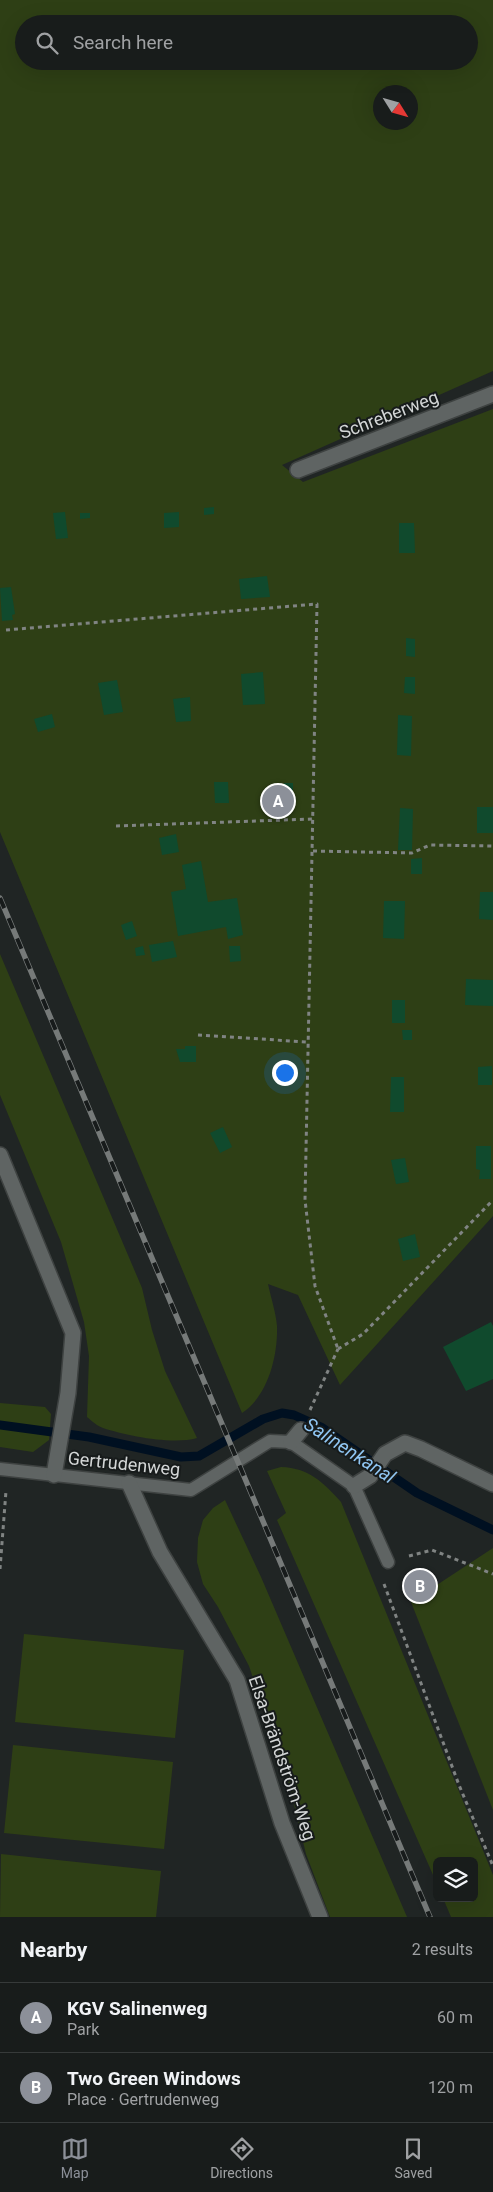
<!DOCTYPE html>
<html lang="en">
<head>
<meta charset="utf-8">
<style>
  :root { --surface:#181c1b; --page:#252928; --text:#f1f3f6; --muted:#9fa1a3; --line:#363a3a; --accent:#8c9099 }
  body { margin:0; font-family:Roboto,sans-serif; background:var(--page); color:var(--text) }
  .controls { position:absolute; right:15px; bottom:15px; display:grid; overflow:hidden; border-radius:8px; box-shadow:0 5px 20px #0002 }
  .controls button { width:45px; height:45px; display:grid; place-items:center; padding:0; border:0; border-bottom:1px solid var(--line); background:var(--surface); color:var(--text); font:25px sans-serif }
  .compass { position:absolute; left:373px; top:85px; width:45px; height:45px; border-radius:50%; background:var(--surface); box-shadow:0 5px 20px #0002; rotate:127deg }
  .you { position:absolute; left:284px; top:1072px; width:18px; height:18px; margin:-12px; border:4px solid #fff; border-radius:50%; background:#1a73e8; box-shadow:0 0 0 8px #1a73e833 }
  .badge { display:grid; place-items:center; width:32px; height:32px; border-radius:50%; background:var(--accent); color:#fff; font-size:16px; font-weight:700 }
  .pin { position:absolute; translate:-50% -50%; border:2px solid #fff; box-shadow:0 1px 5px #0006 }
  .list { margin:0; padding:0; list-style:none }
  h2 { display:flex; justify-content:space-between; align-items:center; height:65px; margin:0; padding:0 20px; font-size:21px }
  h2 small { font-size:16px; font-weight:400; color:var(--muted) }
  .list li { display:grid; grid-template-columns:32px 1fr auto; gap:15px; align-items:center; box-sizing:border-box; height:70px; padding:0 20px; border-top:1px solid var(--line) }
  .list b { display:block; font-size:19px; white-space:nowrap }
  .list p { margin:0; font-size:16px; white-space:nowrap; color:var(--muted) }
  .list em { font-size:16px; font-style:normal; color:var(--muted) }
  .icon { flex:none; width:28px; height:28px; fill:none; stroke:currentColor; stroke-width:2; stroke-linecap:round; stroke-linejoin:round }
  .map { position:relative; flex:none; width:493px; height:1917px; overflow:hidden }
  .search { position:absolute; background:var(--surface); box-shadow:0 5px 20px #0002; left:15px; right:15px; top:15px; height:55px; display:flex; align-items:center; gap:12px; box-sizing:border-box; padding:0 18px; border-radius:28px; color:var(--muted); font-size:19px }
  .sheet { height:205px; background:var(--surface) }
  nav { display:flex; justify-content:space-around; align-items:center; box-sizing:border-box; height:70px; border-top:1px solid var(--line); background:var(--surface); font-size:14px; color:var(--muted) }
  nav a { display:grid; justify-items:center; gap:2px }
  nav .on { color:var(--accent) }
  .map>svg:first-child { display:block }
  .green { fill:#2e3f15; fill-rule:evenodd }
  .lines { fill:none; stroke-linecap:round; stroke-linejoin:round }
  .stream { stroke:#001021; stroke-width:9 }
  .building { fill:#104a2d }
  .service-casing { stroke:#3e4241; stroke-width:15 }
  .minor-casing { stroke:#3e4241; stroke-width:18 }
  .path { stroke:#808483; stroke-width:3; stroke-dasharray:4 4; stroke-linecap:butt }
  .service { stroke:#5f6463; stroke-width:12 }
  .minor { stroke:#5f6463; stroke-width:15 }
  .rail-casing { stroke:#767a79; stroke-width:5.5 }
  .rail { stroke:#171b1b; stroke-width:4; stroke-dasharray:11; stroke-linecap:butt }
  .labels { text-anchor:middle; stroke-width:4; stroke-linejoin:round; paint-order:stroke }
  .street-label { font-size:18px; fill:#d3d6d6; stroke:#171b1b }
  .water-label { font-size:19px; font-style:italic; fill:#90c6f3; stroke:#171b1b }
</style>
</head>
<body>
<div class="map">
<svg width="493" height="1917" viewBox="0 0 493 1917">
  <rect width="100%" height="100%" fill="#202524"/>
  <g class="green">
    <path d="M0,0H493V371L282,465L303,482L493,409V1216L340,1385L298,1295L268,1284C271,1298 276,1313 277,1326C278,1356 268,1396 242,1413L0,832ZM24,24H469V61H24ZM380,92H410V122H380Z"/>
    <path d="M0,954L142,1288L152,1330L165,1371L197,1438C173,1445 127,1436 103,1428C97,1426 92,1421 87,1417L89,1356L84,1322L61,1242L0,1095Z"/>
    <polygon points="0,1403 45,1407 51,1414 49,1440 33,1452 0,1447"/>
    <path d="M281,1467C309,1468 323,1482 341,1502L493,1875V1917H451L443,1898H474V1861H437V1884L277,1520L286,1513L267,1471Z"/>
    <polygon points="225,1500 261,1577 407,1917 330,1917 306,1854 289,1784 249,1666 218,1607 203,1584 197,1562 198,1538 203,1520 213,1508"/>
    <polygon points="493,1548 493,1810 411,1602"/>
    <polygon points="24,1634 184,1650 175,1738 15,1722"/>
    <polygon points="13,1745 173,1762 164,1849 4,1833"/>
    <polygon points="1,1854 161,1871 156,1917 0,1917"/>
  </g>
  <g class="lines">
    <polyline class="stream" points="0,1425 89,1437 181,1457 199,1456 263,1419 282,1413 294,1415 321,1427 417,1493 493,1530"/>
  </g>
  <g class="building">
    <polygon points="214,507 214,514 204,515 204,508"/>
    <polygon points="65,512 68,538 56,539 53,513"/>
    <polygon points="179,512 179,527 164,528 164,513"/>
    <polygon points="80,513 90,513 90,518 80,519"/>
    <polygon points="399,523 414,523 415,553 399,553"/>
    <polygon points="267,576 270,597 241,599 239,579"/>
    <polygon points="11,587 15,614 12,615 13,620 2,621 0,588"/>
    <polygon points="406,638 415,639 415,657 406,656"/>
    <polygon points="263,672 265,704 243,705 241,674"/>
    <polygon points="405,677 415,677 415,694 404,693"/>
    <polygon points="117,680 123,712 104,715 98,683"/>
    <polygon points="190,697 191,721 176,722 173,699"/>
    <polygon points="52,714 55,727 38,732 34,719"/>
    <polygon points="398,715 412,716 411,756 397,755"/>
    <polygon points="214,782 228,782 229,803 215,803"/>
    <polygon points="284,783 293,783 293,798 283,797"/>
    <rect x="477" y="807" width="16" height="26"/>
    <polygon points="400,808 413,809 412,850 398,850"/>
    <polygon points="176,834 179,852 162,855 159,838"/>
    <polygon points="422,858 422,874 411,874 411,859"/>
    <polygon points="201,861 208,902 237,898 243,935 228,939 226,927 178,936 171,892 186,889 182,865"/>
    <polygon points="480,892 493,892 493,920 479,919"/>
    <polygon points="384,901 405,901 404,939 383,938"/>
    <polygon points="132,921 137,936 126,940 121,925"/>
    <polygon points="173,941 177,957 152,962 149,945"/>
    <polygon points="143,946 145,955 136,956 135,948"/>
    <polygon points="229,946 240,946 241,961 230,962"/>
    <polygon points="466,979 493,980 493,1006 465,1005"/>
    <rect x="392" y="1000" width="13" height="23"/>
    <polygon points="402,1030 412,1030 412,1040 403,1040"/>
    <polygon points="185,1046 196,1046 196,1062 180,1062 176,1049 185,1049"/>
    <polygon points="492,1066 492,1085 478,1085 478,1067"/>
    <polygon points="391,1077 404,1077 404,1112 390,1112"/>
    <polygon points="223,1127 232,1147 220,1153 210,1133"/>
    <polygon points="476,1146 491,1146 491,1179 479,1179 480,1170 476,1169"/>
    <polygon points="405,1158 409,1182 396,1184 391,1160"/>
    <polygon points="415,1234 420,1257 403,1261 398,1239"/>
    <polygon points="491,1322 493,1326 493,1379 466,1391 443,1347"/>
  </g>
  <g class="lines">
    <defs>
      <polyline id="service" points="0,1469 191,1490 270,1441 291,1442 354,1486 388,1562"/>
      <g id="minor">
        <polyline points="298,470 493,394"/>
        <polyline points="0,1155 73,1333 68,1393 54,1475"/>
        <polyline points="291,1442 301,1430"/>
        <polyline points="129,1483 160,1552 237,1680 282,1823 320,1917"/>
        <polyline points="354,1486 370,1476 385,1454 405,1443 421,1449 493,1484"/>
      </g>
    </defs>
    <use href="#service" class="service-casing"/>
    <use href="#minor" class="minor-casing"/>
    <g class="path">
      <polyline points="6,630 317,604 305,1200 315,1286 338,1349"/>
      <polyline points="116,826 312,819"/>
      <polyline points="313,851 412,853 430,845 493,846"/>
      <polyline points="198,1035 307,1042"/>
      <polyline points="338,1349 363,1334 493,1200"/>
      <polyline points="310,1410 338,1349"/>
      <polyline points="409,1556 432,1550 493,1574"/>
      <polyline points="0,1569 6,1491"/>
      <polyline points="384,1584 459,1785 493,1866"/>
    </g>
    <use href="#service" class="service"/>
    <use href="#minor" class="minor"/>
    <defs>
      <polyline id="rail" points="0,898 430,1917"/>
    </defs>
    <use href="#rail" class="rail-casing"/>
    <use href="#rail" class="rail"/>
  </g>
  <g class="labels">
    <g class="street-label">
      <text transform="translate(389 415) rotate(-21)" y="6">Schreberweg</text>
      <text transform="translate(124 1464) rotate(6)" y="6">Gertrudenweg</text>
      <text transform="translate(282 1758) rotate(71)" y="6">Elsa-Brändström-Weg</text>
    </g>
    <g class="water-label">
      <text transform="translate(350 1450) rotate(33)" y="7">Salinenkanal</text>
    </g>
  </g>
</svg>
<div class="controls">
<button><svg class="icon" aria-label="layers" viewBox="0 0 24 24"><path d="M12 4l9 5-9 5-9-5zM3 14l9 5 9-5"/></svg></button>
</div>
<svg class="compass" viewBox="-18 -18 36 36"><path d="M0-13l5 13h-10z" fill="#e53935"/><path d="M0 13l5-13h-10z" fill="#9fa1a3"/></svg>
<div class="you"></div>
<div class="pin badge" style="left:278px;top:801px">A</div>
<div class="pin badge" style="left:420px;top:1586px">B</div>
<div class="search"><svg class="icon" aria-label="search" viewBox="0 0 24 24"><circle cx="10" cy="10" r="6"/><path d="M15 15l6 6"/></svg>Search here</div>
</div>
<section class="sheet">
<h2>Nearby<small>2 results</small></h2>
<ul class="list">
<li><span class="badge">A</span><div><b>KGV Salinenweg</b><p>Park</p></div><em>60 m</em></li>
<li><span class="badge">B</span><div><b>Two Green Windows</b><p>Place · Gertrudenweg</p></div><em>120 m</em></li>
</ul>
</section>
<nav>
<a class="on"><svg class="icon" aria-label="map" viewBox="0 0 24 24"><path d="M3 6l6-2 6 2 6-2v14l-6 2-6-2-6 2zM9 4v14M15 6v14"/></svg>Map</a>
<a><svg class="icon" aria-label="directions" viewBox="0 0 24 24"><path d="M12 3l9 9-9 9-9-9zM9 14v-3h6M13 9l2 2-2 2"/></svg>Directions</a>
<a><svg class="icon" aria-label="saved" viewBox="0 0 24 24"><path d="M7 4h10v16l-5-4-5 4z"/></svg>Saved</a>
</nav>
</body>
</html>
